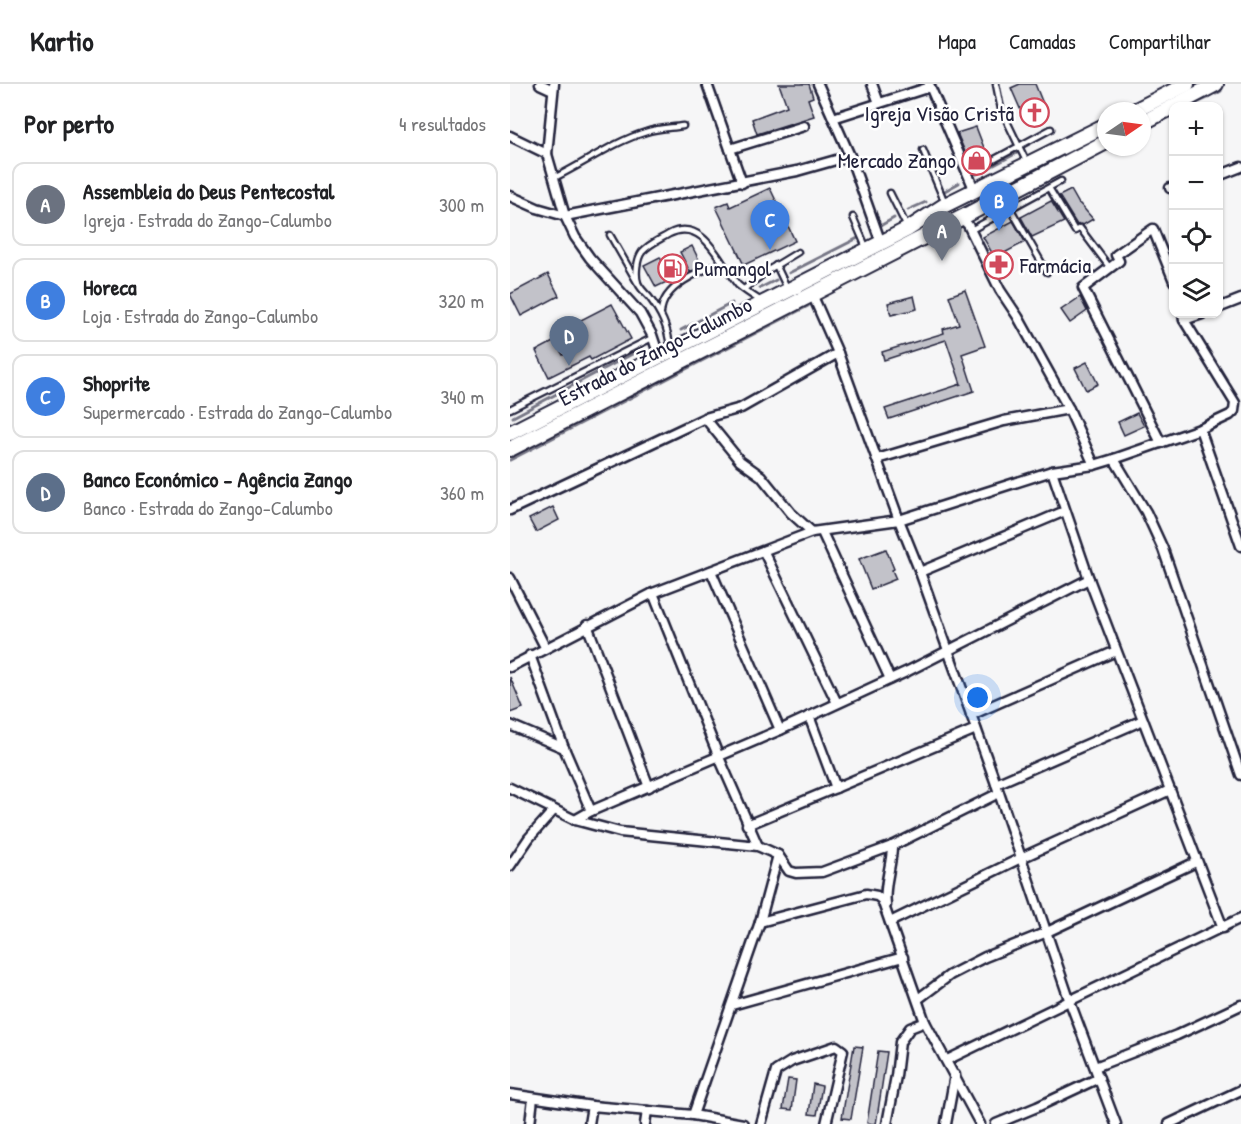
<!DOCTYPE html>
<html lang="pt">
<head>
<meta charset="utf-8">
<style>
  :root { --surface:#fff; --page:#f6f6f6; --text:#202124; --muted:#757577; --line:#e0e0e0; --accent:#2563eb }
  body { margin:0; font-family:"Patrick Hand",sans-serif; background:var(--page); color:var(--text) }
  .controls { position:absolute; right:18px; top:18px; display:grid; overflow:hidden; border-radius:12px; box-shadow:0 2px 4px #0004 }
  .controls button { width:54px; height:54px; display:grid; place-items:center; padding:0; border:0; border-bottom:2px solid var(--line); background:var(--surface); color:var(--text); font:30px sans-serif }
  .compass { position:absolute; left:587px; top:18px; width:54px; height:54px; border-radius:50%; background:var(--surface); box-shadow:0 2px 4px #0004; rotate:77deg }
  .you { position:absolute; left:468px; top:614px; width:21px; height:21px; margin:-15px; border:4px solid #fff; border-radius:50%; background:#1a73e8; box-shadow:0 0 0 9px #1a73e833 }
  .badge { display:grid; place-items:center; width:39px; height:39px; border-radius:50%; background:var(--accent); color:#fff; font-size:20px; font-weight:700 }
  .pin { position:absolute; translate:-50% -50px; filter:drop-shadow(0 2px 3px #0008) }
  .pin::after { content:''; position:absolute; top:32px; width:21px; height:18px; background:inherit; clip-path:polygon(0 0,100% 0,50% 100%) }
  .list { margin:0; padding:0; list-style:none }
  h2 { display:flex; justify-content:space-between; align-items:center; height:78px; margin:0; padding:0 24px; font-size:26px }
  h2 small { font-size:20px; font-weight:400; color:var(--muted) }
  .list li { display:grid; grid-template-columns:39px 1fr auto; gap:18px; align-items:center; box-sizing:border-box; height:84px; margin:0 12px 12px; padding:0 12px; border:2px solid var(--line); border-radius:12px }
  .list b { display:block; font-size:22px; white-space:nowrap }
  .list p { margin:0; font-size:20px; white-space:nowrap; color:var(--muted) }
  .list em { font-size:20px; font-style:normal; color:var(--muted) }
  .icon { flex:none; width:33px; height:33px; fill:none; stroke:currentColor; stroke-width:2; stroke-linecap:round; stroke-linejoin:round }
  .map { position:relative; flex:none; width:731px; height:1040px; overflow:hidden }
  header { display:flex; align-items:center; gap:36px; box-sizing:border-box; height:84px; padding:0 30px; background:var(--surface); border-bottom:2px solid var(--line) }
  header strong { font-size:28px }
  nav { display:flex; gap:33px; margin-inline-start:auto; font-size:21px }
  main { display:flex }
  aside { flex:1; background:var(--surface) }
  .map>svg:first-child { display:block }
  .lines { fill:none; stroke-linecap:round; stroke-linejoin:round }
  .stream { stroke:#767685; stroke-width:3 }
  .building { fill:#c2c2c9; stroke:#22223b; stroke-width:1.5 }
  .service-casing { stroke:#22223b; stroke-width:9 }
  .minor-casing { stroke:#22223b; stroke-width:13 }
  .primary-casing { stroke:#22223b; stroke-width:18 }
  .service { stroke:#fff; stroke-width:4.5 }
  .minor { stroke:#fff; stroke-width:8 }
  .primary { stroke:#fff; stroke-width:14 }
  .labels { text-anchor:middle; stroke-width:5; stroke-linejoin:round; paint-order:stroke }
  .poi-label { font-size:22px; fill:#22223b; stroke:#fff; text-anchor:end }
  .street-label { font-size:22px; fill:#22223b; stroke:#fff }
</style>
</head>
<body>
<header>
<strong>Kartio</strong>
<nav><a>Mapa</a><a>Camadas</a><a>Compartilhar</a></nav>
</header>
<main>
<aside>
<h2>Por perto<small>4 resultados</small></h2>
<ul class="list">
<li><span class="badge" style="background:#6b7280">A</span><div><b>Assembleia do Deus Pentecostal</b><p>Igreja · Estrada do Zango-Calumbo</p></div><em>300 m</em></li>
<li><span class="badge" style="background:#3f7fe0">B</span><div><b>Horeca</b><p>Loja · Estrada do Zango-Calumbo</p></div><em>320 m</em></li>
<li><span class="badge" style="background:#3f7fe0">C</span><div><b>Shoprite</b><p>Supermercado · Estrada do Zango-Calumbo</p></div><em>340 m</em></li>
<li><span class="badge" style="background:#5c6f8a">D</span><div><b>Banco Económico - Agência Zango</b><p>Banco · Estrada do Zango-Calumbo</p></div><em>360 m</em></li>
</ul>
</aside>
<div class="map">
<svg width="731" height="1040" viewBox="0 0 731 1040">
  <rect width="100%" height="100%" fill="#f6f6f7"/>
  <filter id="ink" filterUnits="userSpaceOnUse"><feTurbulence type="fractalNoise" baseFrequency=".0167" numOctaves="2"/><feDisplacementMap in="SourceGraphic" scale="12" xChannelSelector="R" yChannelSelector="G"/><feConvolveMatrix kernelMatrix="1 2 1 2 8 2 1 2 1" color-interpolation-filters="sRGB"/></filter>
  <g filter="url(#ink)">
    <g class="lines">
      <g class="stream">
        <polyline points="706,10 711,7"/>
        <polyline points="680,22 698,14"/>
        <polyline points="632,47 664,31"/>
        <polyline points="467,90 507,69"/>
        <polyline points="431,109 449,99"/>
        <polyline points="398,126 416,118"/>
        <polyline points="370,142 384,134"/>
        <polyline points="389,173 452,142"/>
        <polyline points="279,189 348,154"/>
        <polyline points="250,204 266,196"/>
        <polyline points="171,246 222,219"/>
        <polyline points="3,333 124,269"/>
        <polyline points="0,376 298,222"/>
      </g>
    </g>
    <g class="building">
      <polygon points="269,0 299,0 303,13 298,15 304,32 247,50 242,35 277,22"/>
      <polygon points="510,0 525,0 536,27 515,36 501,4"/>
      <polygon points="466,43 478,74 461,82 447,49"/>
      <polygon points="260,104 285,157 234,181 206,123 218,118 220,123"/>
      <polygon points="561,106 569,120 570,120 583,135 573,141 567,141 549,112"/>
      <polygon points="541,117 554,138 522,153 511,133"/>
      <polygon points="503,137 515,158 485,174 473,153"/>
      <polygon points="182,162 192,182 180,188 170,168"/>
      <polygon points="150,173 161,196 146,203 134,181"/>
      <polygon points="38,190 49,212 11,232 0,210"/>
      <polygon points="455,206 475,262 452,270 464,307 379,335 375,325 451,300 436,256 374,276 372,268 434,249 433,245 449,240 439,212"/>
      <polygon points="404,212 407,225 381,231 378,219"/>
      <polygon points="570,213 577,227 560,239 551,226"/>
      <polygon points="102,220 121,255 81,276 79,273 39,293 26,267 45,257 53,271 73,261 63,240"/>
      <polygon points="577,278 588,300 576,306 565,284"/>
      <polygon points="627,329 634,342 614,351 608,338"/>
      <polygon points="43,423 49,436 26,448 19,435"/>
      <polygon points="376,465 384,485 382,486 386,495 361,505 349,475"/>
      <polygon points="0,593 13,624 0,629"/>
      <polygon points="344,962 353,963 341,1035 332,1034"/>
      <polygon points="368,967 377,968 366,1040 363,1040 357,1039"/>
      <polygon points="278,995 286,996 282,1026 273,1025"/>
      <polygon points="303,1000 312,1002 307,1031 299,1030"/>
    </g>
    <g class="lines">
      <defs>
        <g id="service">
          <polyline points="486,0 491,25 517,79"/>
          <polyline points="413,66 435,119"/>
          <polyline points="457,90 541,45"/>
          <path d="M44,94C75,79 103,58 136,48C148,44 161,44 173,42"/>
          <polyline points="539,104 565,147 570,144 600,184"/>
          <polyline points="380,109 397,143"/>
          <polyline points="495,115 537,188"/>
          <polyline points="343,133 356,163"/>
          <polyline points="461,146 551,97"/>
          <polyline points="100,151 127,198"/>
          <polyline points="266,181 278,206"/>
          <polyline points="234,205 260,185 288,168"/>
          <path d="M151,229C152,202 190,187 212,179"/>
          <path d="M160,263C158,243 151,229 139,213C135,209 130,204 128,199C125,190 127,175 132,168C140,159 149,156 159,150C194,132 210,180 228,201C235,207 243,212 251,217"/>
          <polyline points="0,325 142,254"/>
        </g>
        <g id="minor">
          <polyline points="30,0 43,6"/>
          <polyline points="44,0 37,70 55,132 65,153 80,174 130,229 142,251 149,272"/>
          <polyline points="197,0 232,99"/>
          <polyline points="308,0 340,72 371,159"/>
          <polyline points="362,0 369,19"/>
          <polyline points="419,0 465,107"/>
          <polyline points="323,34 420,3"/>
          <polyline points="0,52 37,70"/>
          <polyline points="220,65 294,42"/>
          <polyline points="708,92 731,83"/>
          <polyline points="660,104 664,103"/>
          <polyline points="0,112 27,124 55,132 287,87 340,72"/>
          <polyline points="451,134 458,141 490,206 508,233 559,325 584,381"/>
          <polyline points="302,210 328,269 389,436 410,488 486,700 560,918 606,1040"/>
          <polyline points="708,224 731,215"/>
          <polyline points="674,236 692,230"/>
          <polyline points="195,334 230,377 251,392 281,429 302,448"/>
          <polyline points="690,345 731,462"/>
          <polyline points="651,359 573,204 609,177 606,171 643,145 664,197"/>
          <polyline points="367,375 494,337 559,325"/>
          <polyline points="604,375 636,428 653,465 731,691"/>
          <polyline points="542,387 579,495 713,844"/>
          <polyline points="0,426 195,334 231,324 328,269"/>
          <polyline points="312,448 380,595"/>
          <polyline points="254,468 327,619"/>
          <polyline points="201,487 270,646"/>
          <polyline points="410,488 555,427"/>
          <polyline points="0,494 35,563"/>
          <polyline points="143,509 208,671 248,762"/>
          <polyline points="77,541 139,703"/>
          <polyline points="20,571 54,664 81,727"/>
          <polyline points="0,583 143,509 302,448 389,436 542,387 584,381 604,375 690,345 720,331 724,327 725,319 674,236 673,230"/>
          <polyline points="461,631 606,567"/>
          <polyline points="299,632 326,704"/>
          <polyline points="0,641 54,664"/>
          <polyline points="486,700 633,636"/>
          <polyline points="0,704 65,736 110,748 248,762 268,771 279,787 286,789 312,788 382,762 489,709"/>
          <polyline points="65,736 81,727 270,646 398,587 579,495"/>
          <polyline points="237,741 466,645"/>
          <polyline points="0,782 19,754 44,726"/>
          <path d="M376,821C373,801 382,782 382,762"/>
          <polyline points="250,838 356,810 367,812 372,816 415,938 470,1040"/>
          <polyline points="380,838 511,774 660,706"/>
          <polyline points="408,915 440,891 475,873 537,848 686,778"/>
          <polyline points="222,921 393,873"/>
          <polyline points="437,976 731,834"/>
          <polyline points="585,983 667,951 731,921"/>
          <polyline points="0,1010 82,1022 183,1031 233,1040"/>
          <polyline points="183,1031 250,838 268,771"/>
          <polyline points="20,1040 23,1014"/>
          <polyline points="79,1040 82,1022"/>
          <polyline points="135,1040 137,1027"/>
          <polyline points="251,1040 266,987 282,977 326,962 333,967 316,1040"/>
          <polyline points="377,1040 386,992 390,958 400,944 415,938"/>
          <polyline points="436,1040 445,991"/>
          <polyline points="486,1040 527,1023 589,994"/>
          <polyline points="659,1040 731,1006"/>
        </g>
        <g id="primary">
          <polyline points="624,27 677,0"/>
          <polyline points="632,39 706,0"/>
          <polyline points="0,349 398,145 435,121 596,41"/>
          <polyline points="0,365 451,134 596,58"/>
        </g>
      </defs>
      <use href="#service" class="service-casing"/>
      <use href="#minor" class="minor-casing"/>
      <use href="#primary" class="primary-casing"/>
      <use href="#service" class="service"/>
      <use href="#minor" class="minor"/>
      <use href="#primary" class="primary"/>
    </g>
  </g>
  <defs>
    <symbol id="church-ring" viewBox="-11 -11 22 22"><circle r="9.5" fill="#fff" stroke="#d1495b" stroke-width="1.5"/><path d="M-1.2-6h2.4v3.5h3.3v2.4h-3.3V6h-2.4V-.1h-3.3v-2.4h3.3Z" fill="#d1495b"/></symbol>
    <symbol id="shop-ring" viewBox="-11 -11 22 22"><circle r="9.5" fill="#fff" stroke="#d1495b" stroke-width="1.5"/><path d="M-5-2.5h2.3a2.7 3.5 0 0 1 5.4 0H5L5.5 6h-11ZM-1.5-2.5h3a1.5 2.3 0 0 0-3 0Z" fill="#d1495b"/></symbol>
    <symbol id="pharmacy-ring" viewBox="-11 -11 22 22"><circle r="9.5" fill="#fff" stroke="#d1495b" stroke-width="1.5"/><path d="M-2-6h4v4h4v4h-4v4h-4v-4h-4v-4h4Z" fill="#d1495b"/></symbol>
    <symbol id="fuel-ring" viewBox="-11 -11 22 22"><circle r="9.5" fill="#fff" stroke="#d1495b" stroke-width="1.5"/><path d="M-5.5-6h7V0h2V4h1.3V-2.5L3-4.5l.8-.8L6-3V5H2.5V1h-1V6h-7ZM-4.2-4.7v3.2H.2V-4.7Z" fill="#d1495b"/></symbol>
  </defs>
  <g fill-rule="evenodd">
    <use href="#church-ring" x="508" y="12" width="33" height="33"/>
    <use href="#shop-ring" x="450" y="60" width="33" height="33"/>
    <use href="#pharmacy-ring" x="472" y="164" width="33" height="33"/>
    <use href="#fuel-ring" x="146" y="168" width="33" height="33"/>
  </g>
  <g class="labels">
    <g class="poi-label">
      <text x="504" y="37">Igreja Visão Cristã</text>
      <text x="446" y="84">Mercado Zango</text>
      <text x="510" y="189" text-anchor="start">Farmácia</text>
      <text x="184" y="192" text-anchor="start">Pumangol</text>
    </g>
    <g class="street-label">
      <text transform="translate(145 267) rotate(-27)" y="8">Estrada do Zango-Calumbo</text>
    </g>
  </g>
</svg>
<div class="controls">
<button>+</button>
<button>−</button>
<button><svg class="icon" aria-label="locate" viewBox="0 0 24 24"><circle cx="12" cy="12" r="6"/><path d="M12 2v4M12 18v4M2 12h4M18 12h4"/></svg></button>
<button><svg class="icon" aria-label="layers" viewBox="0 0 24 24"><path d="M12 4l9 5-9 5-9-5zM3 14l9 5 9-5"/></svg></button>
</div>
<svg class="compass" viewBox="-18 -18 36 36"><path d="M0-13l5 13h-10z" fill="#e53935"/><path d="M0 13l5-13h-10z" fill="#757577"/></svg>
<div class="you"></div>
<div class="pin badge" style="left:432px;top:177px;background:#6b7280">A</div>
<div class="pin badge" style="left:489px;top:147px;background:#3f7fe0">B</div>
<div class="pin badge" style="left:260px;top:166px;background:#3f7fe0">C</div>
<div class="pin badge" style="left:59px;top:282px;background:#5c6f8a">D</div>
</div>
</main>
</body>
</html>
